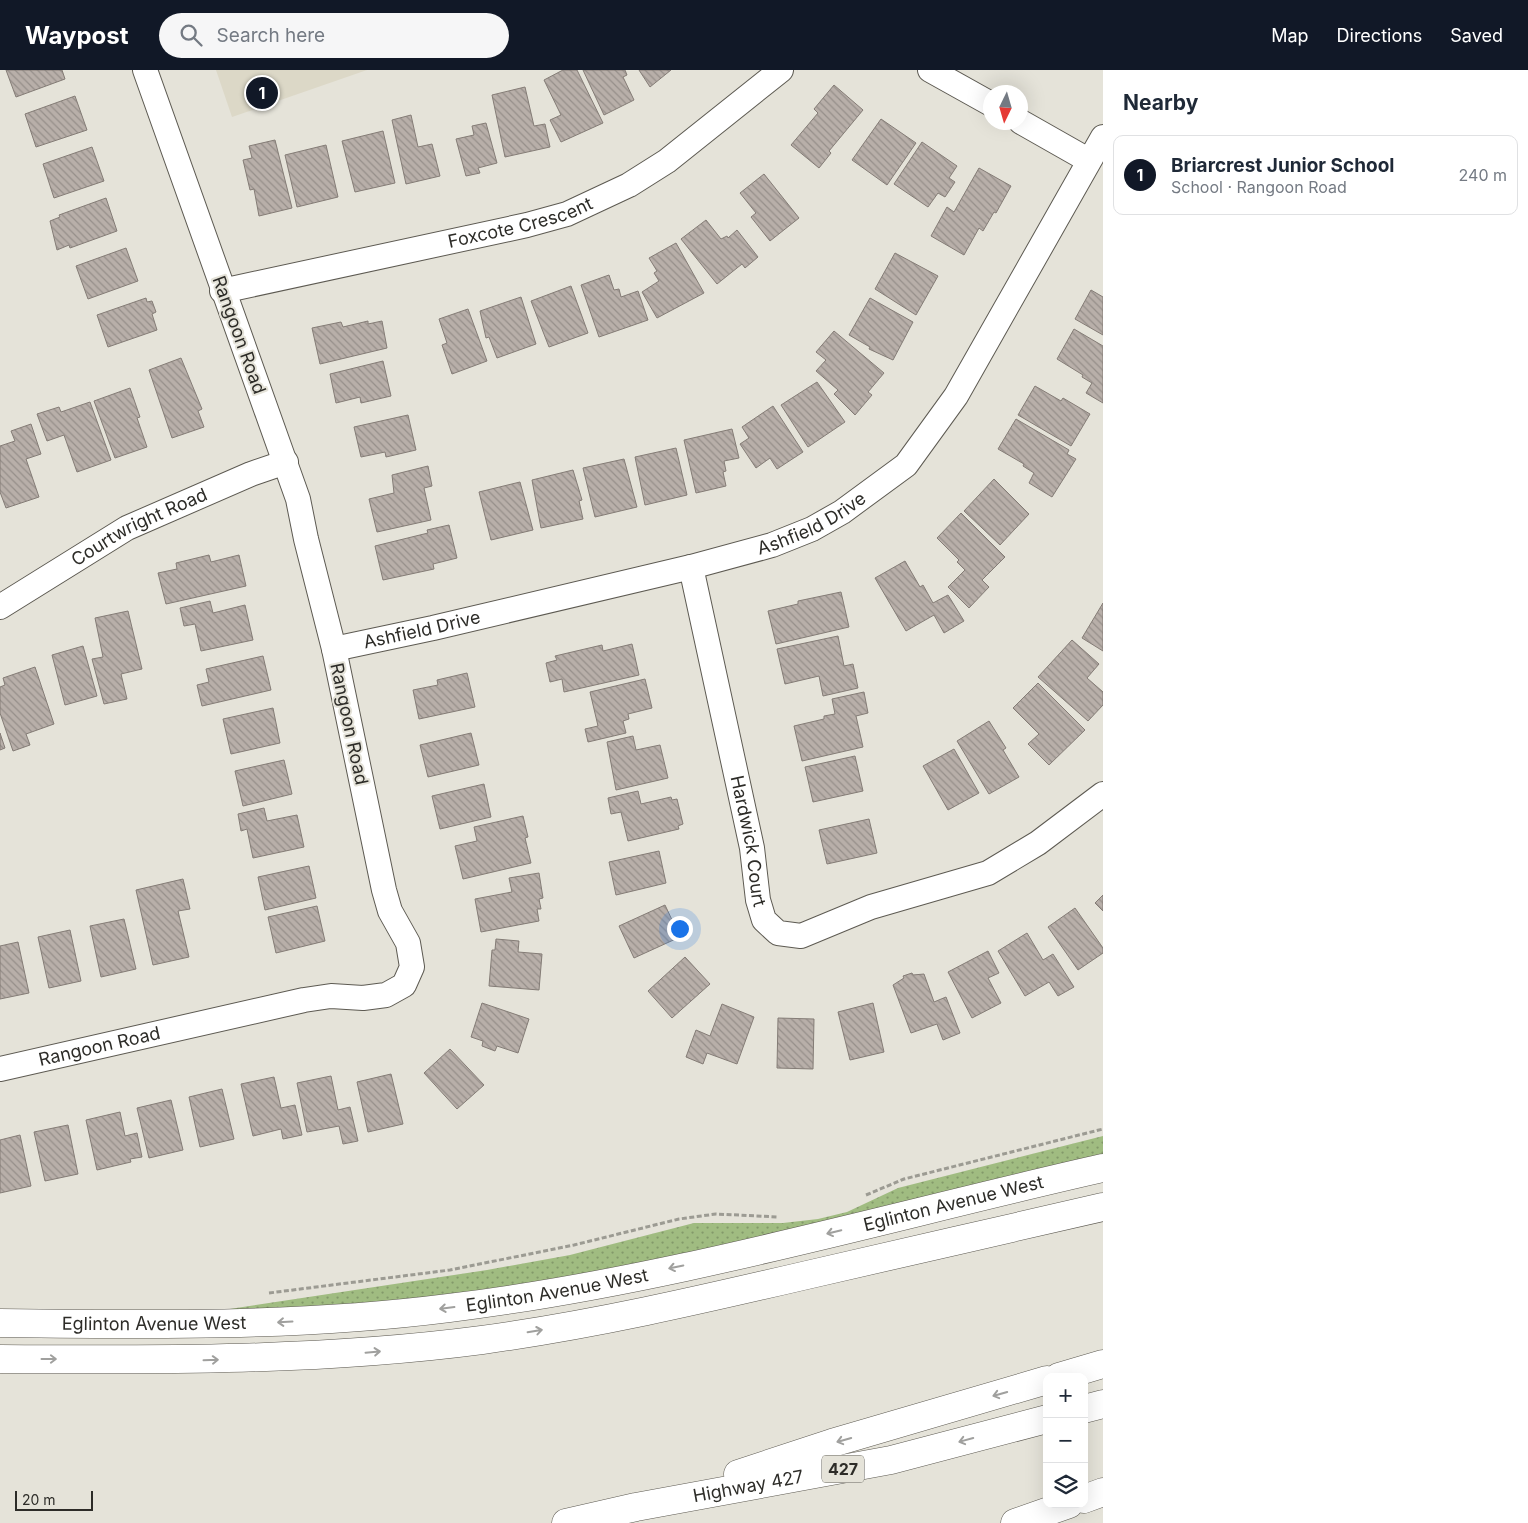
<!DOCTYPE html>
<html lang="en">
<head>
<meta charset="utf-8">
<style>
  :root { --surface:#fff; --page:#f6f6f7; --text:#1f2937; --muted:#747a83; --line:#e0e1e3; --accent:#111827 }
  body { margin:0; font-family:Inter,sans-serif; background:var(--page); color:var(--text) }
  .controls { position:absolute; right:15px; bottom:15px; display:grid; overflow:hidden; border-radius:10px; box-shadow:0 5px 20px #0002 }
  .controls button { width:45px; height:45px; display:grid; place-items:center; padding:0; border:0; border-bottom:1px solid var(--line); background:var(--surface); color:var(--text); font:25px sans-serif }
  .compass { position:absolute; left:983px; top:15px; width:45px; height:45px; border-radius:50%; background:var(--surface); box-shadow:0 5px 20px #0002; rotate:185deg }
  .scale { position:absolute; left:15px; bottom:12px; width:78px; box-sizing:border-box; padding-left:5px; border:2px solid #2d2c28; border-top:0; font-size:14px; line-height:18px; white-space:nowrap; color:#2d2c28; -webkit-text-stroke:4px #e5e3d9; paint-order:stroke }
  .you { position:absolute; left:679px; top:858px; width:18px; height:18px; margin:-12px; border:4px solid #fff; border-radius:50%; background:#1a73e8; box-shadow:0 0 0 8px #1a73e833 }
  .badge { display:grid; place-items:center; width:32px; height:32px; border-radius:50%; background:var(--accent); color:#fff; font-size:16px; font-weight:700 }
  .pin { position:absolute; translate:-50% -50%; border:2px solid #fff; box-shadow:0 1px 5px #0006 }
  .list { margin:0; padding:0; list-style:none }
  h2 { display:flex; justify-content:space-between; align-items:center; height:65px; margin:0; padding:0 20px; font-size:21px }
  h2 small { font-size:16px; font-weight:400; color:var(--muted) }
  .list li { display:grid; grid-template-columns:32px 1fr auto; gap:15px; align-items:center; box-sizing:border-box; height:80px; margin:0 10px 10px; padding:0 10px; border:1px solid var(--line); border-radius:10px }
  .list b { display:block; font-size:19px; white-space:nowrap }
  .list p { margin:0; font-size:16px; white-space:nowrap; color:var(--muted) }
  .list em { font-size:16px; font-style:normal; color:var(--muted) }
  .icon { flex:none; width:28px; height:28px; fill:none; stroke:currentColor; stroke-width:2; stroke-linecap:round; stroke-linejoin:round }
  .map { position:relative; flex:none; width:1103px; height:1453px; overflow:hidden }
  header { display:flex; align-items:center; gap:30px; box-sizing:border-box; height:70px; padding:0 25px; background:var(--accent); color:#fff }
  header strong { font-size:24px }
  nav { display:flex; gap:28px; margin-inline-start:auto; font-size:18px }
  .search { width:350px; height:45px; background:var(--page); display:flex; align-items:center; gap:12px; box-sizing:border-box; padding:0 18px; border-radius:28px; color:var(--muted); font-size:19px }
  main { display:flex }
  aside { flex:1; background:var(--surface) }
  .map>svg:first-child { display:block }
  .built { fill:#dcd8c7 }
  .green { fill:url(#green-dots) }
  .building { fill:url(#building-back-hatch); stroke:#847c76 }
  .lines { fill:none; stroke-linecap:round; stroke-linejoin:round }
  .street-casing { stroke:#5d5a52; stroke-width:26 }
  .primary-casing { stroke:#5d5a52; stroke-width:29 }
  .highway-casing { stroke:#5d5a52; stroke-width:29 }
  .path { stroke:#9c9b93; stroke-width:3; stroke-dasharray:5 2.5; stroke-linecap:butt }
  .street { stroke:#fff; stroke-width:24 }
  .primary { stroke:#fff; stroke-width:28 }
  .highway { stroke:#fff; stroke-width:28 }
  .oneway { stroke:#a0a09e }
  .labels { text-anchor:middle; stroke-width:4; stroke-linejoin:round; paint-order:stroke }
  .shield { fill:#e5e3d9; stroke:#64635d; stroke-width:1 }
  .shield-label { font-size:16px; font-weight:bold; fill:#2d2c28 }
  .street-label { font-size:18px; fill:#2d2c28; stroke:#e5e3d9 }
</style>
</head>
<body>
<header>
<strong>Waypost</strong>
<div class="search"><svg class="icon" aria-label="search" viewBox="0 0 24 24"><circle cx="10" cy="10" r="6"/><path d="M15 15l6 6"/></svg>Search here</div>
<nav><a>Map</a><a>Directions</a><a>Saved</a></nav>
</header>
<main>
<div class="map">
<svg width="1103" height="1453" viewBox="0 0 1103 1453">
  <defs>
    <pattern id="green-dots" width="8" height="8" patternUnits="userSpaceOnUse" patternTransform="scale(1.25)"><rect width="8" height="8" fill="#a0bc81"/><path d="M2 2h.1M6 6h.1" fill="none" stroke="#83996a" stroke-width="1.8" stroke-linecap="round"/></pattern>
    <pattern id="building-back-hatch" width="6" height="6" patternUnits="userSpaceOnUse" patternTransform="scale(1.25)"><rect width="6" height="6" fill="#b8afa9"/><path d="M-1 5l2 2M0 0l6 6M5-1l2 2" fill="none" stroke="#968f8a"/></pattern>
  </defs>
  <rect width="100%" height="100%" fill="#e5e3d9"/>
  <polygon class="built" points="216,0 367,0 232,47"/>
  <path class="green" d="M1103,1066V1086C894,1135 686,1191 474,1222C386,1234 298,1238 210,1242L487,1200L570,1185L694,1153H783L818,1149L847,1142L898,1118Z"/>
  <g class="building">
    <polygon points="6,0 62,0 65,9 16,27"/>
    <polygon points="563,0 577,0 603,53 561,72 550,50 561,45 544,10"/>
    <polygon points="583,0 625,0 627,5 623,7 634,30 604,45"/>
    <polygon points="639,0 671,0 650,17"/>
    <polygon points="834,15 863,40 829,81 831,83 819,98 791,75 818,43 814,39"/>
    <polygon points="525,17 534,56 545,54 550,77 505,87 492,25"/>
    <polygon points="75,26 87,60 36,77 25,44"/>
    <polygon points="411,45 418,77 432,74 440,106 406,114 392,50"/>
    <polygon points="881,49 916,73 887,115 852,90"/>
    <polygon points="486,53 497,93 478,98 480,103 466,106 456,69 474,65 472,56"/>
    <polygon points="383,61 395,113 355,122 342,71"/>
    <polygon points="275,70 292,138 259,146 254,119 250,120 243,90 252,88 249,76"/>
    <polygon points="922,72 957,96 949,108 955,112 945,127 938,123 928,137 894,114"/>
    <polygon points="326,75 338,127 297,137 285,85"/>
    <polygon points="92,77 104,111 54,128 43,94"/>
    <polygon points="979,98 1011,116 996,143 994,142 983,161 979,158 964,185 931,166 947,137 954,142"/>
    <polygon points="764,104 799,148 770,171 751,147 756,143 740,123"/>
    <polygon points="106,128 117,161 70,178 69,175 57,180 50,151 60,147 59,145"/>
    <polygon points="706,150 721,169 727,166 728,168 737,160 758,187 745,198 742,194 717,214 681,169"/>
    <polygon points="676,173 704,223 657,248 642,222 659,211 654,203 657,201 649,188"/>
    <polygon points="126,178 138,211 88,229 76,196"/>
    <polygon points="895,183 938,206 916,245 875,219"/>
    <polygon points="609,205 614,220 619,219 621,227 638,221 648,250 599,267 581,215"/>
    <polygon points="571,216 588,263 549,277 531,231"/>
    <polygon points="1091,220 1103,227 1103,265 1075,249"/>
    <polygon points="521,227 536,274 497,288 489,267 486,268 480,241"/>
    <polygon points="146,228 147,232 152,231 156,242 152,244 157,260 108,277 97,245"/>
    <polygon points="870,228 913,252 893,290 869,279 870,277 849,265"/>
    <polygon points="468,239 487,291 452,304 442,275 447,273 439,249"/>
    <polygon points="368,251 368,254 382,251 387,278 320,294 312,258 341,252 343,257"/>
    <polygon points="1074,259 1103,276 1103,333 1086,323 1092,313 1082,307 1083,305 1057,289"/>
    <polygon points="834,261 884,303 868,322 872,325 855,345 834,324 838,320 816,301 826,290 816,282"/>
    <polygon points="181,288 202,339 198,341 204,357 172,368 149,300"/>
    <polygon points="383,291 391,326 361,333 360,327 336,333 330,304"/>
    <polygon points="817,312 845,352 808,377 781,335"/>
    <polygon points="1035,316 1061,331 1063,328 1090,344 1071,376 1018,345"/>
    <polygon points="130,318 140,347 137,348 147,377 115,388 94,331"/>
    <polygon points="90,332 111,390 77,402 64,365 47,371 37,344 59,337 61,342"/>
    <polygon points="773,336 803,382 777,399 770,388 756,398 740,374 749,368 742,357"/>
    <polygon points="408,345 416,380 386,387 385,382 361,387 354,357"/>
    <polygon points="1016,349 1069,380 1067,384 1076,389 1052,427 1029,413 1034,403 1023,396 1024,394 998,379"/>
    <polygon points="31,354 41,384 26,389 39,427 6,438 0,422 0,376 15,371 11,361"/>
    <polygon points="732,359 739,388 724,391 726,401 723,402 726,416 696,423 684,370"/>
    <polygon points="676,378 687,425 645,435 635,387"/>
    <polygon points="624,389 637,437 595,447 583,398"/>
    <polygon points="428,396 432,416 424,418 431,450 377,462 369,429 394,423 392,405"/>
    <polygon points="573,400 582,430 579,431 583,449 541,458 532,410"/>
    <polygon points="994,409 1029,444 1000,475 964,441"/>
    <polygon points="520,412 533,460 491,470 479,422"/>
    <polygon points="961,443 1005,487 982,510 989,517 969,538 948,517 965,500 957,492 959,490 937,468"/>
    <polygon points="449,455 457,488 433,494 434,499 383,510 375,476 428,463 427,460"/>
    <polygon points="209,485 211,492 239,485 246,516 166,534 158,503 177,499 176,493"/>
    <polygon points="905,491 920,517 923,515 933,533 948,525 964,551 944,563 934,545 906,561 875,508"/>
    <polygon points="841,522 849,557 776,574 768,541 798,534 798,531"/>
    <polygon points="210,531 213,543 245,535 253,570 201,581 195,554 184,556 180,538"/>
    <polygon points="1103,533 1103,581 1082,568"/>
    <polygon points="128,541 142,599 121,604 127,629 104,634 92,589 103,587 95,548"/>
    <polygon points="838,566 844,596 853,594 858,618 823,626 819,606 785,614 777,579"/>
    <polygon points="1072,570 1099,594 1087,608 1103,622 1103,635 1088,651 1038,607"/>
    <polygon points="632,574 639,605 564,622 562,609 550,612 546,593 557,590 555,586 602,575 603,581"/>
    <polygon points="83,576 97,626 65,635 52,585"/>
    <polygon points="263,586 271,620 202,636 197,615 209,612 206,599"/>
    <polygon points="35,597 54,654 26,664 30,675 13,681 0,643 0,617 5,615 3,608"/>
    <polygon points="467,603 475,637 419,649 413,620 438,615 437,610"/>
    <polygon points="645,609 652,638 628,644 629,649 623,651 626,663 588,672 585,659 598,656 590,622"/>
    <polygon points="1038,613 1085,660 1049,695 1028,674 1039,664 1013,638"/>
    <polygon points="864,622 868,643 856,646 863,677 802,691 794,656 824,649 824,646 835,644 832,629"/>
    <polygon points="273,638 280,673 231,684 223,649"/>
    <polygon points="989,651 1006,678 1003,680 1019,707 989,724 957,671"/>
    <polygon points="0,663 5,678 0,680"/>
    <polygon points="471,663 479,695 428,707 420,675"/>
    <polygon points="633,666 636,680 660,675 668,708 616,720 607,672"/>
    <polygon points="954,679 979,723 948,740 923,696"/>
    <polygon points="855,686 863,721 813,732 805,697"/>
    <polygon points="284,690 292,724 243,736 235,701"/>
    <polygon points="484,714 491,747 440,759 432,726"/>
    <polygon points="638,721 641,734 671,727 672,730 677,729 683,754 678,756 679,759 628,771 621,742 611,744 608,728"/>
    <polygon points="264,738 267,751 297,745 304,777 253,788 247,759 241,761 238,744"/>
    <polygon points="523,746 528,767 525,768 531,793 463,809 455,776 477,771 474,757"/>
    <polygon points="869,749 877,783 827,794 819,760"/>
    <polygon points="659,781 666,813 616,825 609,792"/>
    <polygon points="309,796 316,828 265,840 258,807"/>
    <polygon points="539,803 543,828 539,829 541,839 537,839 539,851 481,862 475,829 512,822 509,808"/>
    <polygon points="183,809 190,839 178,841 189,887 153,895 136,820"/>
    <polygon points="1103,825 1103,841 1095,833"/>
    <polygon points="665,835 680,867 634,888 619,856"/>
    <polygon points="317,836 325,871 276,883 268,847"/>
    <polygon points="1075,838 1103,878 1103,883 1078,900 1048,857"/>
    <polygon points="124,849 136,899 101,907 90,856"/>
    <polygon points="70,860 81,911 49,918 38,867"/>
    <polygon points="1027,863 1043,890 1053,884 1074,917 1058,926 1049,912 1025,926 998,881"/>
    <polygon points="496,869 519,871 518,882 542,884 539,920 489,916 492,880 495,880"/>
    <polygon points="18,872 29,923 0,929 0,876"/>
    <polygon points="988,881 999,903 988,908 1001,933 972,948 948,902"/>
    <polygon points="685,887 710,914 672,948 648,921"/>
    <polygon points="912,903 913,905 924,904 934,932 946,927 960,963 943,970 937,954 911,963 893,915 904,908 903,906"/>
    <polygon points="482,933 529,949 518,983 497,976 495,981 482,976 483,971 471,967"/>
    <polygon points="873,933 884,982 850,990 838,942"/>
    <polygon points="722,934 754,947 737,994 707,983 703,994 686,987 696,960 710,966"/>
    <polygon points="778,948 814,949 813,999 777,998"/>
    <polygon points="450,979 484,1015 457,1039 424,1003"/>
    <polygon points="391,1004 403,1054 368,1062 357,1012"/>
    <polygon points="331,1006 338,1040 350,1037 358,1071 343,1074 339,1056 307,1062 297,1013"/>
    <polygon points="274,1007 281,1038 295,1035 302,1065 283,1069 281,1059 253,1066 241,1014"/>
    <polygon points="222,1019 234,1069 200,1077 189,1027"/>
    <polygon points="171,1030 183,1080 149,1088 137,1038"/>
    <polygon points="120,1042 125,1066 137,1063 142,1087 130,1089 131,1092 97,1100 86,1050"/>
    <polygon points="68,1055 78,1104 45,1111 34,1062"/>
    <polygon points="20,1065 31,1116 0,1123 0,1070"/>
  </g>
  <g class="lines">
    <defs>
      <g id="street">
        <polyline points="930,0 991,34"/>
        <polyline points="1021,52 1088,90"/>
        <path id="s1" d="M222,221L527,155L567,144L629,115L667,91L781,0"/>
        <path id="s2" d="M691,497L752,778L758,830L764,850L778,863L801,866L871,837L988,803L1038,773L1103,724"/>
        <path id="s3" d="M0,537L127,458L251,404L286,392"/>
        <path id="s4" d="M334,579L433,558L691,497L772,475L812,459L842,442L906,395L956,326L1103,67"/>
        <path id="s5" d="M0,999L304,930L331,926L363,928L386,925L404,915L412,897L408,873L390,841L384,820L334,579L306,469L298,429L145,0"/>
      </g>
      <g id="primary">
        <path id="s6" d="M0,1253C150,1255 300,1257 449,1238C670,1211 886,1147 1103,1098"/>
        <path d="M0,1289C162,1290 322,1291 482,1270C592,1255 700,1230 807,1205C906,1182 1004,1160 1103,1137"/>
      </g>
      <g id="highway">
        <polyline points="1059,1307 1103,1294"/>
        <polyline points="1084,1339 1103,1334"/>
        <polyline points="738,1404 832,1373 1047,1310"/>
        <polyline points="1084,1429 1103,1422"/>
        <path id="s7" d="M566,1453L636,1437L891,1390L1047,1349"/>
        <polyline points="1015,1453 1069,1434"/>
      </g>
    </defs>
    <use href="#street" class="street-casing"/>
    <use href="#primary" class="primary-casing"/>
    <use href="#highway" class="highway-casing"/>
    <g class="path">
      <polyline points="866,1125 904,1109 1103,1059"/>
      <polyline points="269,1223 450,1200 574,1175 679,1149 716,1144 778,1147"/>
    </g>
    <use href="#street" class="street"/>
    <use href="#primary" class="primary"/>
    <use href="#highway" class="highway"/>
  </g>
  <defs><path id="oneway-shaft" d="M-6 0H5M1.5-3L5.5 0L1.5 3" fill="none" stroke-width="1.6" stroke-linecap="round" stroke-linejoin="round" transform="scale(1.25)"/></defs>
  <g class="oneway">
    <use href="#oneway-shaft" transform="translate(834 1162) rotate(167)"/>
    <use href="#oneway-shaft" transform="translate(676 1197) rotate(168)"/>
    <use href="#oneway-shaft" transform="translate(447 1238) rotate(173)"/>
    <use href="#oneway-shaft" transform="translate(285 1252) rotate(177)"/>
    <use href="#oneway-shaft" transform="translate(535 1261) rotate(-9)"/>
    <use href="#oneway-shaft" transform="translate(373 1282) rotate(-5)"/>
    <use href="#oneway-shaft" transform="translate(49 1289)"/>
    <use href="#oneway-shaft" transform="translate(211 1290) rotate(-2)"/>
    <use href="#oneway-shaft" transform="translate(1000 1324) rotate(164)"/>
    <use href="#oneway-shaft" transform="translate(844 1370) rotate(164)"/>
    <use href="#oneway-shaft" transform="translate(966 1370) rotate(165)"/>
  </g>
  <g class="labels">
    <rect class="shield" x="822" y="1385.5" width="42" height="27" rx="4"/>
    <g class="shield-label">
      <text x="843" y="1405">427</text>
    </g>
    <g class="street-label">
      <text dy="6" stroke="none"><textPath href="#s1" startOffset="306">Foxcote Crescent</textPath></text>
      <text transform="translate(239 265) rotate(70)" y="6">Rangoon Road</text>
      <text dy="6" stroke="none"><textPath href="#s4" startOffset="495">Ashfield Drive</textPath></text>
      <text dy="6" stroke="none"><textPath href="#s3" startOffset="161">Courtwright Road</textPath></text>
      <text dy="6" stroke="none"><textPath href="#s4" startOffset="90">Ashfield Drive</textPath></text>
      <text transform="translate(349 654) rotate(78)" y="6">Rangoon Road</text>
      <text dy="6" stroke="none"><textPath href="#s2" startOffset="280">Hardwick Court</textPath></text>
      <text dy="6" stroke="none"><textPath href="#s5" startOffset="102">Rangoon Road</textPath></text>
      <text dy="6" stroke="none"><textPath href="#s6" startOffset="965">Eglinton Avenue West</textPath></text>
      <text dy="6" stroke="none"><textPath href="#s6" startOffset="559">Eglinton Avenue West</textPath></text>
      <text dy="6" stroke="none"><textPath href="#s6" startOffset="154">Eglinton Avenue West</textPath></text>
      <text dy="6" stroke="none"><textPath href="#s7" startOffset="186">Highway 427</textPath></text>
    </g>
  </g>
</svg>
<div class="controls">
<button>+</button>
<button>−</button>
<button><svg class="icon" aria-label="layers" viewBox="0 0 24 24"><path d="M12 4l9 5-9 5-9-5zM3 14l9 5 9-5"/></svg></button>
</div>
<svg class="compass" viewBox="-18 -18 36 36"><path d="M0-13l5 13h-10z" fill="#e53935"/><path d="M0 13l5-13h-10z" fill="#747a83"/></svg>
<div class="scale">20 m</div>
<div class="you"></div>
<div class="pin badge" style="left:262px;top:23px">1</div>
</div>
<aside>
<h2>Nearby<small></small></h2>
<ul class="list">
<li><span class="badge">1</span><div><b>Briarcrest Junior School</b><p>School · Rangoon Road</p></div><em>240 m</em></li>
</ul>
</aside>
</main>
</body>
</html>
